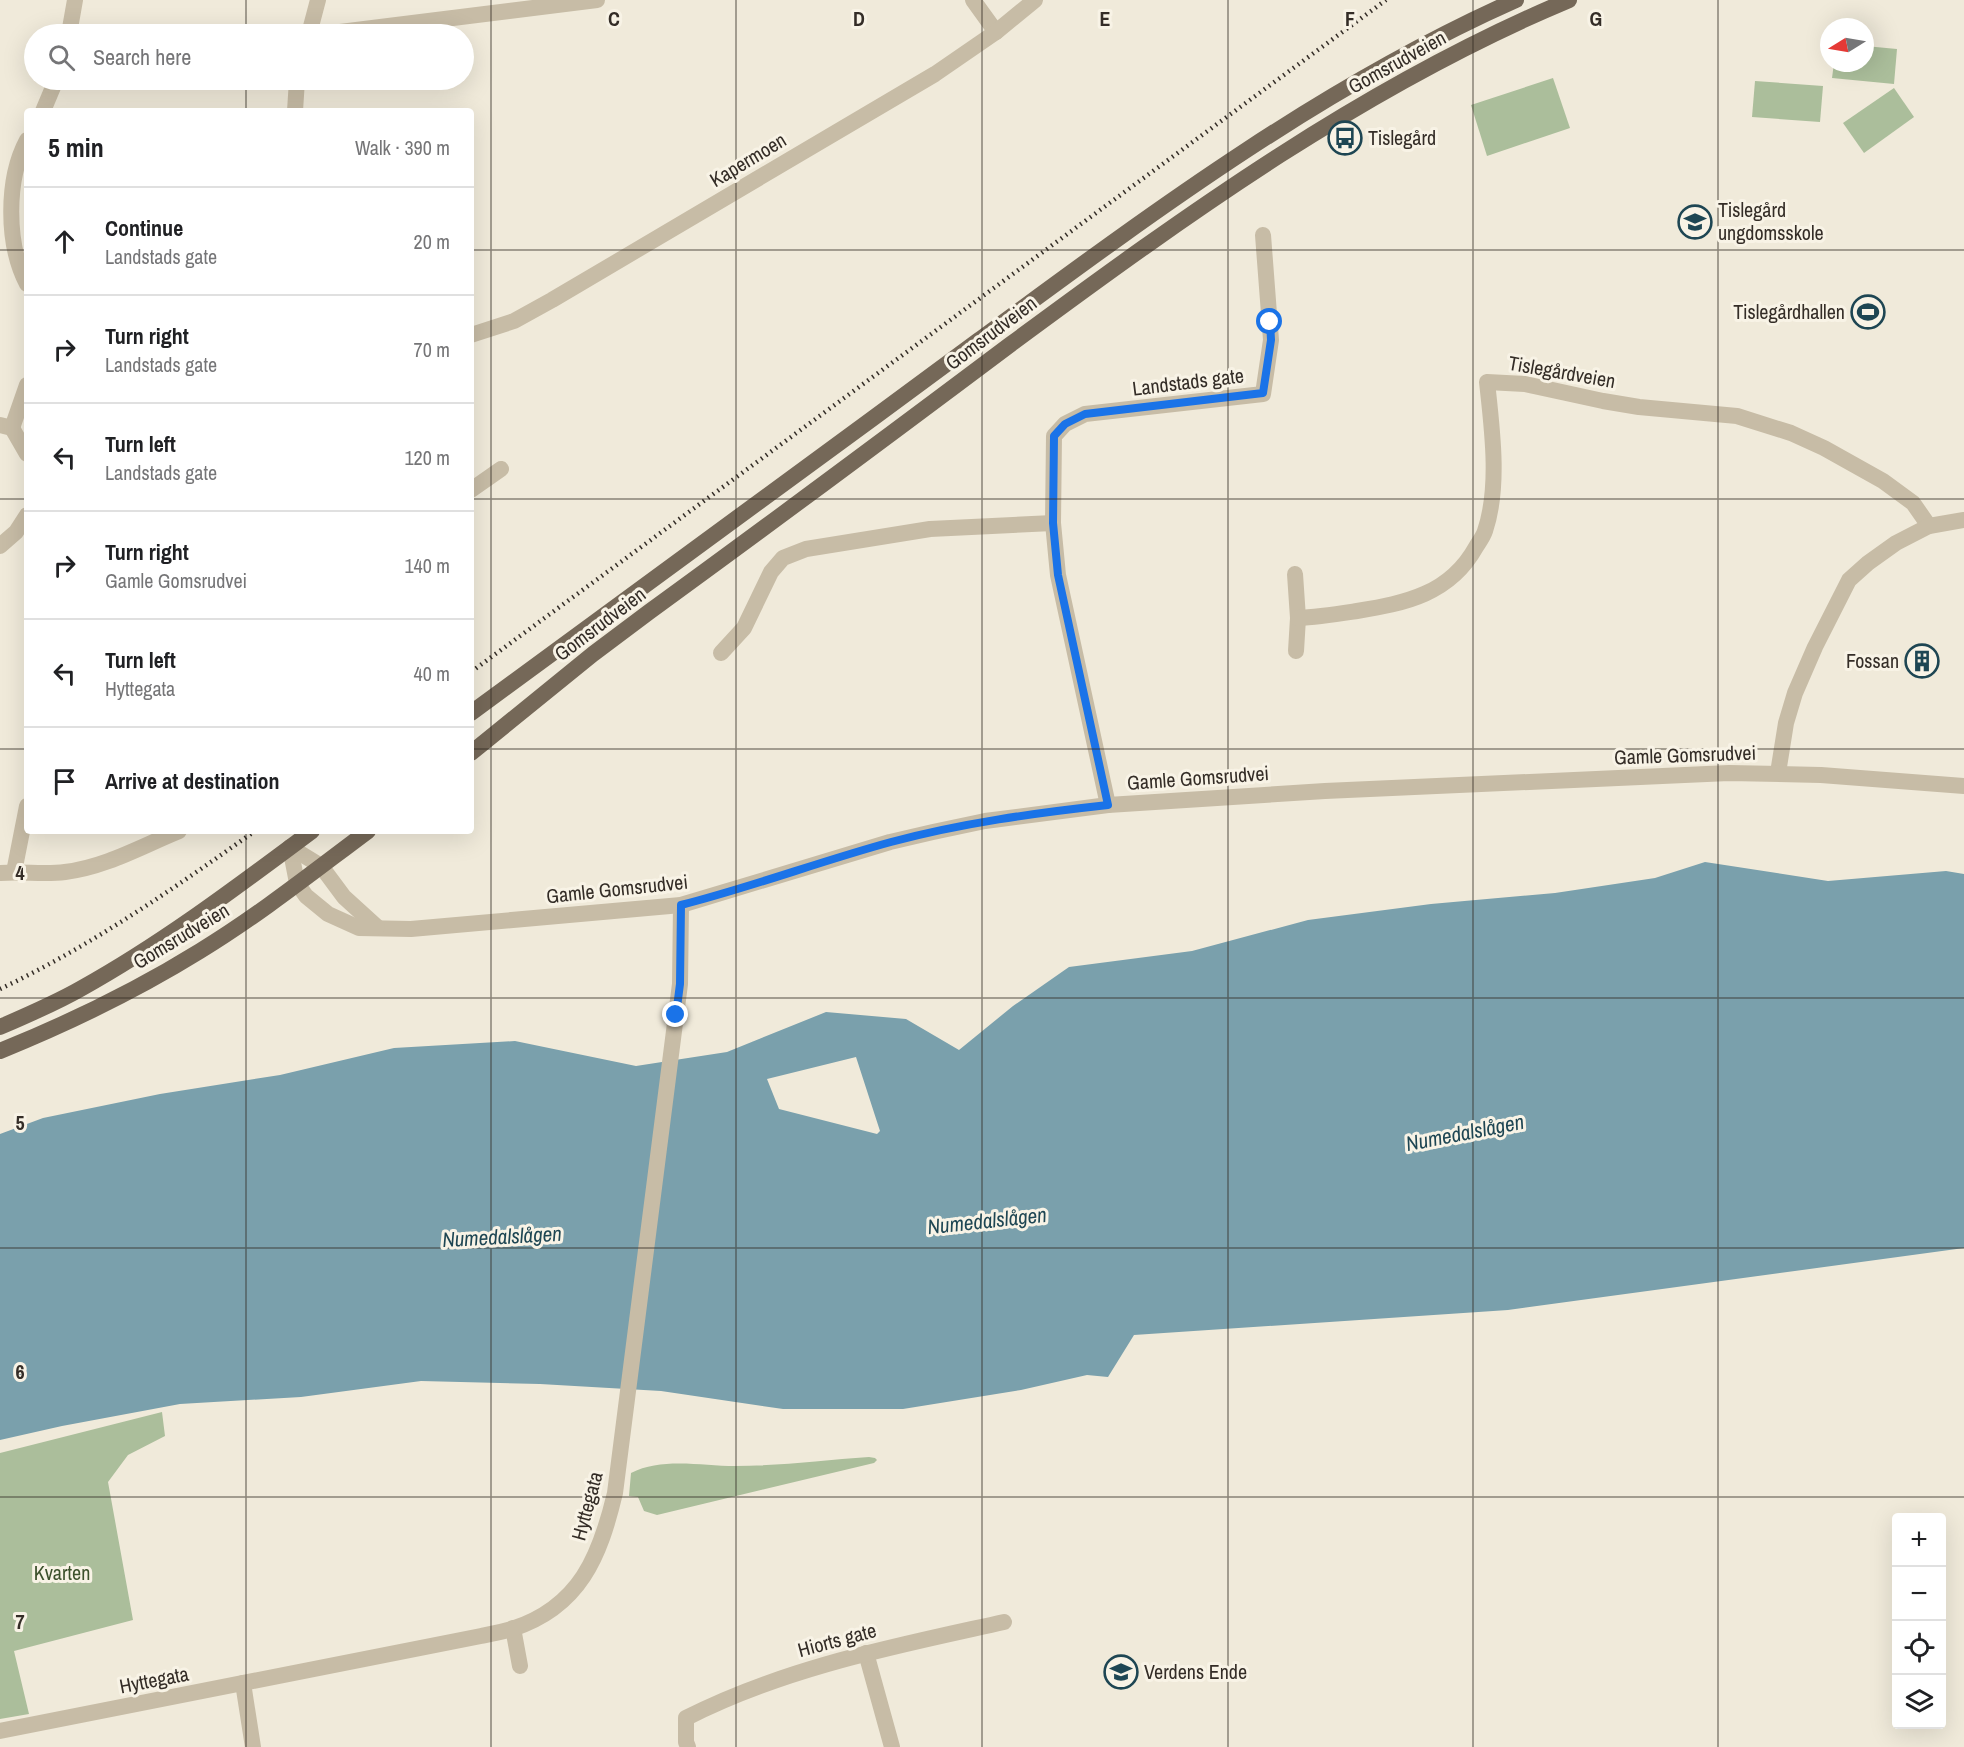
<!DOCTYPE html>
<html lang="en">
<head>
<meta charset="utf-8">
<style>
  :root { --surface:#fff; --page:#f6f6f6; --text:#202124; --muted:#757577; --line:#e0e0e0 }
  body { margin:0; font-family:"Archivo Narrow",sans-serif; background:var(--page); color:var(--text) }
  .controls { position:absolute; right:18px; bottom:18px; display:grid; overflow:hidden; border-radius:6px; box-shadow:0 6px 24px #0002 }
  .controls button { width:54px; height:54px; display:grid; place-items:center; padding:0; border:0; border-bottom:2px solid var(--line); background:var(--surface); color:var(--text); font:30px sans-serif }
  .compass { position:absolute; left:1820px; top:18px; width:54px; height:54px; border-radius:50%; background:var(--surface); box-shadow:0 6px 24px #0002; rotate:259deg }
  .stop { position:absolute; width:18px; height:18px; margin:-14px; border:4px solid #1a73e8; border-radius:50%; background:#fff }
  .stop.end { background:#1a73e8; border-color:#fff; box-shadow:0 2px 6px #0008 }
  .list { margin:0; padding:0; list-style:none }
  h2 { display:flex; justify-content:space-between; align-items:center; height:78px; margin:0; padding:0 24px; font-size:26px }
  h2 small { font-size:20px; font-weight:400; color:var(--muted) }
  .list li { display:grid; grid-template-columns:39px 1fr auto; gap:18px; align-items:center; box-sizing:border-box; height:108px; padding:0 24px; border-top:2px solid var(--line) }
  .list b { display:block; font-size:22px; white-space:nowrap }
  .list p { margin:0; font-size:20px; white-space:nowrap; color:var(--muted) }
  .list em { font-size:20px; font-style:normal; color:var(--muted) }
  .icon { flex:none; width:33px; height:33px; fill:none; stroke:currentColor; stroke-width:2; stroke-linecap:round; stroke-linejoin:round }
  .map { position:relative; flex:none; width:1964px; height:1747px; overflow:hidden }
  .search { position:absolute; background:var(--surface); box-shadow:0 6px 24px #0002; left:24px; top:24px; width:450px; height:66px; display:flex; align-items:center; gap:15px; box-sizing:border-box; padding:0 21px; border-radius:33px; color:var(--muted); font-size:22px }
  .panel { position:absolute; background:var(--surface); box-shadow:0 6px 24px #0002; left:24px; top:108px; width:450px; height:726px; border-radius:6px }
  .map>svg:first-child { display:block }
  .green { fill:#abbe9b }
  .water { fill:#7aa0ac; fill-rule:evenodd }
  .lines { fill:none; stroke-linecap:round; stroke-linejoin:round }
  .minor { stroke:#c7bca6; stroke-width:16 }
  .primary { stroke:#756858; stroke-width:16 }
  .rail { stroke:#342d27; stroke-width:4.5; stroke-dasharray:1.5 4.5; stroke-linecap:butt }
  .route { stroke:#1a73e8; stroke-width:8 }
  .grid { fill:none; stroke:#342d27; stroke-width:1.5; stroke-opacity:0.55 }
  .labels { text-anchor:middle; stroke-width:6; stroke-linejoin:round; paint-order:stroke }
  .street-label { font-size:20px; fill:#342d27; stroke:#f8f3e6 }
  .poi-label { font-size:20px; fill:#342d27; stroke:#f8f3e6; text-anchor:start }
  .park-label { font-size:20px; fill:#3c512c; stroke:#f8f3e6 }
  .water-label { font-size:21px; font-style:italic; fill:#1e4653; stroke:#f8f3e6 }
  .grid-label { font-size:20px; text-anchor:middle; font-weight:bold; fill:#342d27; stroke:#f8f3e6; stroke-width:6; stroke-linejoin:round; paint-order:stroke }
</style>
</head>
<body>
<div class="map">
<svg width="1964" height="1747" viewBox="0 0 1964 1747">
  <rect width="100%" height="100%" fill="#f0eada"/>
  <g class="green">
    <polygon points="1865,46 1897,49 1894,84 1832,78 1834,63 1865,63"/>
    <polygon points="1553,78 1570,128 1487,156 1471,105"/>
    <polygon points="1755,81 1823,86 1820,122 1752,117"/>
    <polygon points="1894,88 1914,117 1864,153 1843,123"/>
    <polygon points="162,1412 165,1436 128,1455 108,1482 133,1620 14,1651 29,1714 0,1719 0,1453"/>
    <path d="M869,1457L875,1458L877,1460L874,1463L657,1515L644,1511L638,1497L629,1496L631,1473C662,1457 702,1466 735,1466C780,1466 824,1460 869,1457Z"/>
  </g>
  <path class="water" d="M1705,862L1828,881L1946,871L1964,874V1248L1508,1310L1134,1335L1108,1377L1087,1375L1021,1390L903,1409H783L661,1391L540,1384L421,1381L301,1397L180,1404L62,1426L0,1440V1134L43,1118L160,1094L280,1075L394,1048L515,1041L636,1066L727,1052L826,1012L906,1019L959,1050L1013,1006L1069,967L1192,951L1308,920L1431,904L1555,893L1655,878ZM856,1057L880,1131L877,1134L779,1109L767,1079Z"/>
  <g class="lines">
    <g class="minor">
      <polyline points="973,0 996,32"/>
      <polyline points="69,34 75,0"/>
      <polyline points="309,34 318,0"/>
      <polyline points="324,34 597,0"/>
      <polyline points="43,111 56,80"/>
      <polyline points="295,111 297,80"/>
      <path d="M27,140C6,179 6,244 27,284"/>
      <polyline points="471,335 514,321 552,300 935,74 996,32 1035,0"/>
      <polyline points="0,425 12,428 27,454"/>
      <polyline points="12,428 27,385"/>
      <polyline points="471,490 501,469"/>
      <polyline points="0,546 16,532 27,515"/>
      <polyline points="1295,574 1298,618 1296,651"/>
      <path d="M1298,618C1318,617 1337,614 1357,611C1406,603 1450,594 1476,547C1479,542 1483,537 1485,531C1500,487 1492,428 1487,382L1525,384L1603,401L1639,407L1737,416L1791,433L1824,448L1883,481L1913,503L1929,526"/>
      <polyline points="721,653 744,628 771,572 783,558 806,549 930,529 1053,523"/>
      <polyline points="1778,773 1786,723 1795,693 1815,647 1849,580 1868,563 1896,543 1929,526 1964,520"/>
      <polyline points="1108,805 1058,575 1053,523 1054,436 1065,424 1085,414 1263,394 1271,340 1263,235"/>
      <polyline points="290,847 297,883 306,896 328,914 359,928 411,929 681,905 890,842 933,832 985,821 1108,805 1325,791 1729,773 1821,775 1964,786"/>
      <polyline points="290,847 321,866 344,897 377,927"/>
      <polyline points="14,872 27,806"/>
      <path d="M0,873C22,871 44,875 65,872C106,867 142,846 179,831"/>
      <polyline points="513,1628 520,1666"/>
      <polyline points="866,1653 892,1747"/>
      <polyline points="243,1683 253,1747"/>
      <path d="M0,1731L481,1636C491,1634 502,1632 512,1629C580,1607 600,1556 615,1493L680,984L681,905"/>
      <path d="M688,1747L686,1742V1718C786,1667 896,1646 1004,1622"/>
    </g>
    <g class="primary">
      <path d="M471,713C640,589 810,465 979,340C1149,215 1322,86 1516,0"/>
      <path d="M471,753L593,654L649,612C770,524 891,434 1011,344C1187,214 1366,85 1569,0"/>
      <path d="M0,1027C28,1015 56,1003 82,988C163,943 238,886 312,831"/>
      <path d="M0,1051C69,1023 137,990 200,951C259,915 313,872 368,831"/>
    </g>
    <g class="rail">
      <polyline points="471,672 1386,0"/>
      <path d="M0,989C91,946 173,889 255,831"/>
    </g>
  </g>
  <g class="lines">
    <path class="route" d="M676,1015L680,984L681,905C752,887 821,861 891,842C962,823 1035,813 1108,805L1058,575L1053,523L1054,436L1065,424L1085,414L1263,393L1271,340L1270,322"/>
  </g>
  <path class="grid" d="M246,0V34M491,0V1747M736,0V1747M982,0V1747M1228,0V1747M1473,0V1747M1718,0V1747M246,80V111M0,250H27M471,250H1964M0,499H27M471,499H1964M0,749H27M471,749H1964M246,831V1747M0,998H1964M0,1248H1964M0,1497H1964"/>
  <defs>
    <symbol id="bus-ring" viewBox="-11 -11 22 22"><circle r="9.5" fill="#f8f3e6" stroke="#1e4653" stroke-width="1.5"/><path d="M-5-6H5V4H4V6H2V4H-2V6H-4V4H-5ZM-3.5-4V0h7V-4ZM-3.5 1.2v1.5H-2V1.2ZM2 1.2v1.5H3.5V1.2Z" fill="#1e4653"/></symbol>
    <symbol id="school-ring" viewBox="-11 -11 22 22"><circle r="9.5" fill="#f8f3e6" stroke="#1e4653" stroke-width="1.5"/><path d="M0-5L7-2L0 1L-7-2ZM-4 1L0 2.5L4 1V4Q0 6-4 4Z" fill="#1e4653"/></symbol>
    <symbol id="stadium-ring" viewBox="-11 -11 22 22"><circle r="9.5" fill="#f8f3e6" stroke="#1e4653" stroke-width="1.5"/><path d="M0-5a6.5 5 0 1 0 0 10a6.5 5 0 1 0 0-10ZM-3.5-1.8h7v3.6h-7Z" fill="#1e4653"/></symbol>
    <symbol id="building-ring" viewBox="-11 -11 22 22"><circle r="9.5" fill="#f8f3e6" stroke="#1e4653" stroke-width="1.5"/><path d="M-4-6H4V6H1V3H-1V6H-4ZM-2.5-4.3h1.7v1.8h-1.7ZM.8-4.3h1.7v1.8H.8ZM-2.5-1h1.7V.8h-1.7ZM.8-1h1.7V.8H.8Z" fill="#1e4653"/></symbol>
  </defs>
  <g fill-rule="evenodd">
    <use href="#bus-ring" x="1326" y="119" width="38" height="38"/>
    <use href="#school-ring" x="1676" y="203" width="38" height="38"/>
    <use href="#stadium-ring" x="1849" y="293" width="38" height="38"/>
    <use href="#building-ring" x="1903" y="642" width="38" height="38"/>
    <use href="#school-ring" x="1102" y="1653" width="38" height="38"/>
  </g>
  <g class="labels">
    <g class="street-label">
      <text transform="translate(1397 62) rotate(-29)" y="7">Gomsrudveien</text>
      <text transform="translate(748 160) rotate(-31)" y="7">Kapermoen</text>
      <text transform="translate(991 333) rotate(-37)" y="7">Gomsrudveien</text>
      <text transform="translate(1562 372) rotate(10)" y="7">Tislegårdveien</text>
      <text transform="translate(1188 382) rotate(-7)" y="7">Landstads gate</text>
      <text transform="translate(600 624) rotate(-37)" y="7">Gomsrudveien</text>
      <text transform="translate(1685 755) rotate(-2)" y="7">Gamle Gomsrudvei</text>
      <text transform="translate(1198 778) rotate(-4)" y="7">Gamle Gomsrudvei</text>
      <text transform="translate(617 889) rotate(-6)" y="7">Gamle Gomsrudvei</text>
      <text transform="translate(181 936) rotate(-31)" y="7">Gomsrudveien</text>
      <text transform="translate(587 1506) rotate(-75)" y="7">Hyttegata</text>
      <text transform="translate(837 1640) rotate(-15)" y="7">Hiorts gate</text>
      <text transform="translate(154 1680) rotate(-11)" y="7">Hyttegata</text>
    </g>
    <g class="poi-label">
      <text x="1368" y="145">Tislegård</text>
      <text x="1718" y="217">Tislegård<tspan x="1718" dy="23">ungdomsskole</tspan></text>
      <text x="1845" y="319" text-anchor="end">Tislegårdhallen</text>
      <text x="1899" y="668" text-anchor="end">Fossan</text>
      <text x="1144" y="1679">Verdens Ende</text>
    </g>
    <g class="park-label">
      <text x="62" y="1580">Kvarten</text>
    </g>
    <g class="water-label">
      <text transform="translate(1465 1133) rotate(-11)" y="7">Numedalslågen</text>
      <text transform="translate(987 1221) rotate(-6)" y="7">Numedalslågen</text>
      <text transform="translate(502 1237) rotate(-3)" y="7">Numedalslågen</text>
    </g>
  </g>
  <g class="grid-label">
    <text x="614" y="26">C</text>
    <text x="859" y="26">D</text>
    <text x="1105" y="26">E</text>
    <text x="1350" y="26">F</text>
    <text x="1596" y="26">G</text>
    <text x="20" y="880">4</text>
    <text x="20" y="1130">5</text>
    <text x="20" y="1379">6</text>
    <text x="20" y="1629">7</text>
  </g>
</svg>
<div class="controls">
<button>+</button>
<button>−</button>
<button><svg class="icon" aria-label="locate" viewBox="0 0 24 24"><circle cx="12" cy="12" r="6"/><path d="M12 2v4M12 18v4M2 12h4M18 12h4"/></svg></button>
<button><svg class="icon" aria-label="layers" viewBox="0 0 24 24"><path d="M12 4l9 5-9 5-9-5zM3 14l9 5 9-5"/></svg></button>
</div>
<svg class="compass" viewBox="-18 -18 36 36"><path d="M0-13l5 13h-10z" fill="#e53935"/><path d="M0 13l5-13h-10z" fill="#757577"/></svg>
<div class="stop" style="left:1270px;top:322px"></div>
<div class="stop end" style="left:676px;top:1015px"></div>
<div class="search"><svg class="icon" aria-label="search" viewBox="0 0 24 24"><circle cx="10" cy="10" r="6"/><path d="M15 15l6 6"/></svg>Search here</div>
<section class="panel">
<h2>5 min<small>Walk · 390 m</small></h2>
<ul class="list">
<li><svg class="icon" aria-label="ahead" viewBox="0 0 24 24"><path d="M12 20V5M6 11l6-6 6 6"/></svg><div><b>Continue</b><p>Landstads gate</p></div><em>20 m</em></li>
<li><svg class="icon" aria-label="right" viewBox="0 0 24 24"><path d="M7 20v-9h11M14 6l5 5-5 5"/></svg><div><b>Turn right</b><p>Landstads gate</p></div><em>70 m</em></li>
<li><svg class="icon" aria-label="left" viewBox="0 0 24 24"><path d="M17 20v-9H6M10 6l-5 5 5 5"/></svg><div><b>Turn left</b><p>Landstads gate</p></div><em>120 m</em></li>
<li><svg class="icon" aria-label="right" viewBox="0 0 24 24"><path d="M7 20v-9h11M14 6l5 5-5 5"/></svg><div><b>Turn right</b><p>Gamle Gomsrudvei</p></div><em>140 m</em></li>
<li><svg class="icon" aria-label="left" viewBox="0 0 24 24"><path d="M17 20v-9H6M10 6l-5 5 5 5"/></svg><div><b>Turn left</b><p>Hyttegata</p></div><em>40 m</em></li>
<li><svg class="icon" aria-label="arrive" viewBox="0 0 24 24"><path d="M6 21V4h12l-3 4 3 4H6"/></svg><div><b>Arrive at destination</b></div></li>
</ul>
</section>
</div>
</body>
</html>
